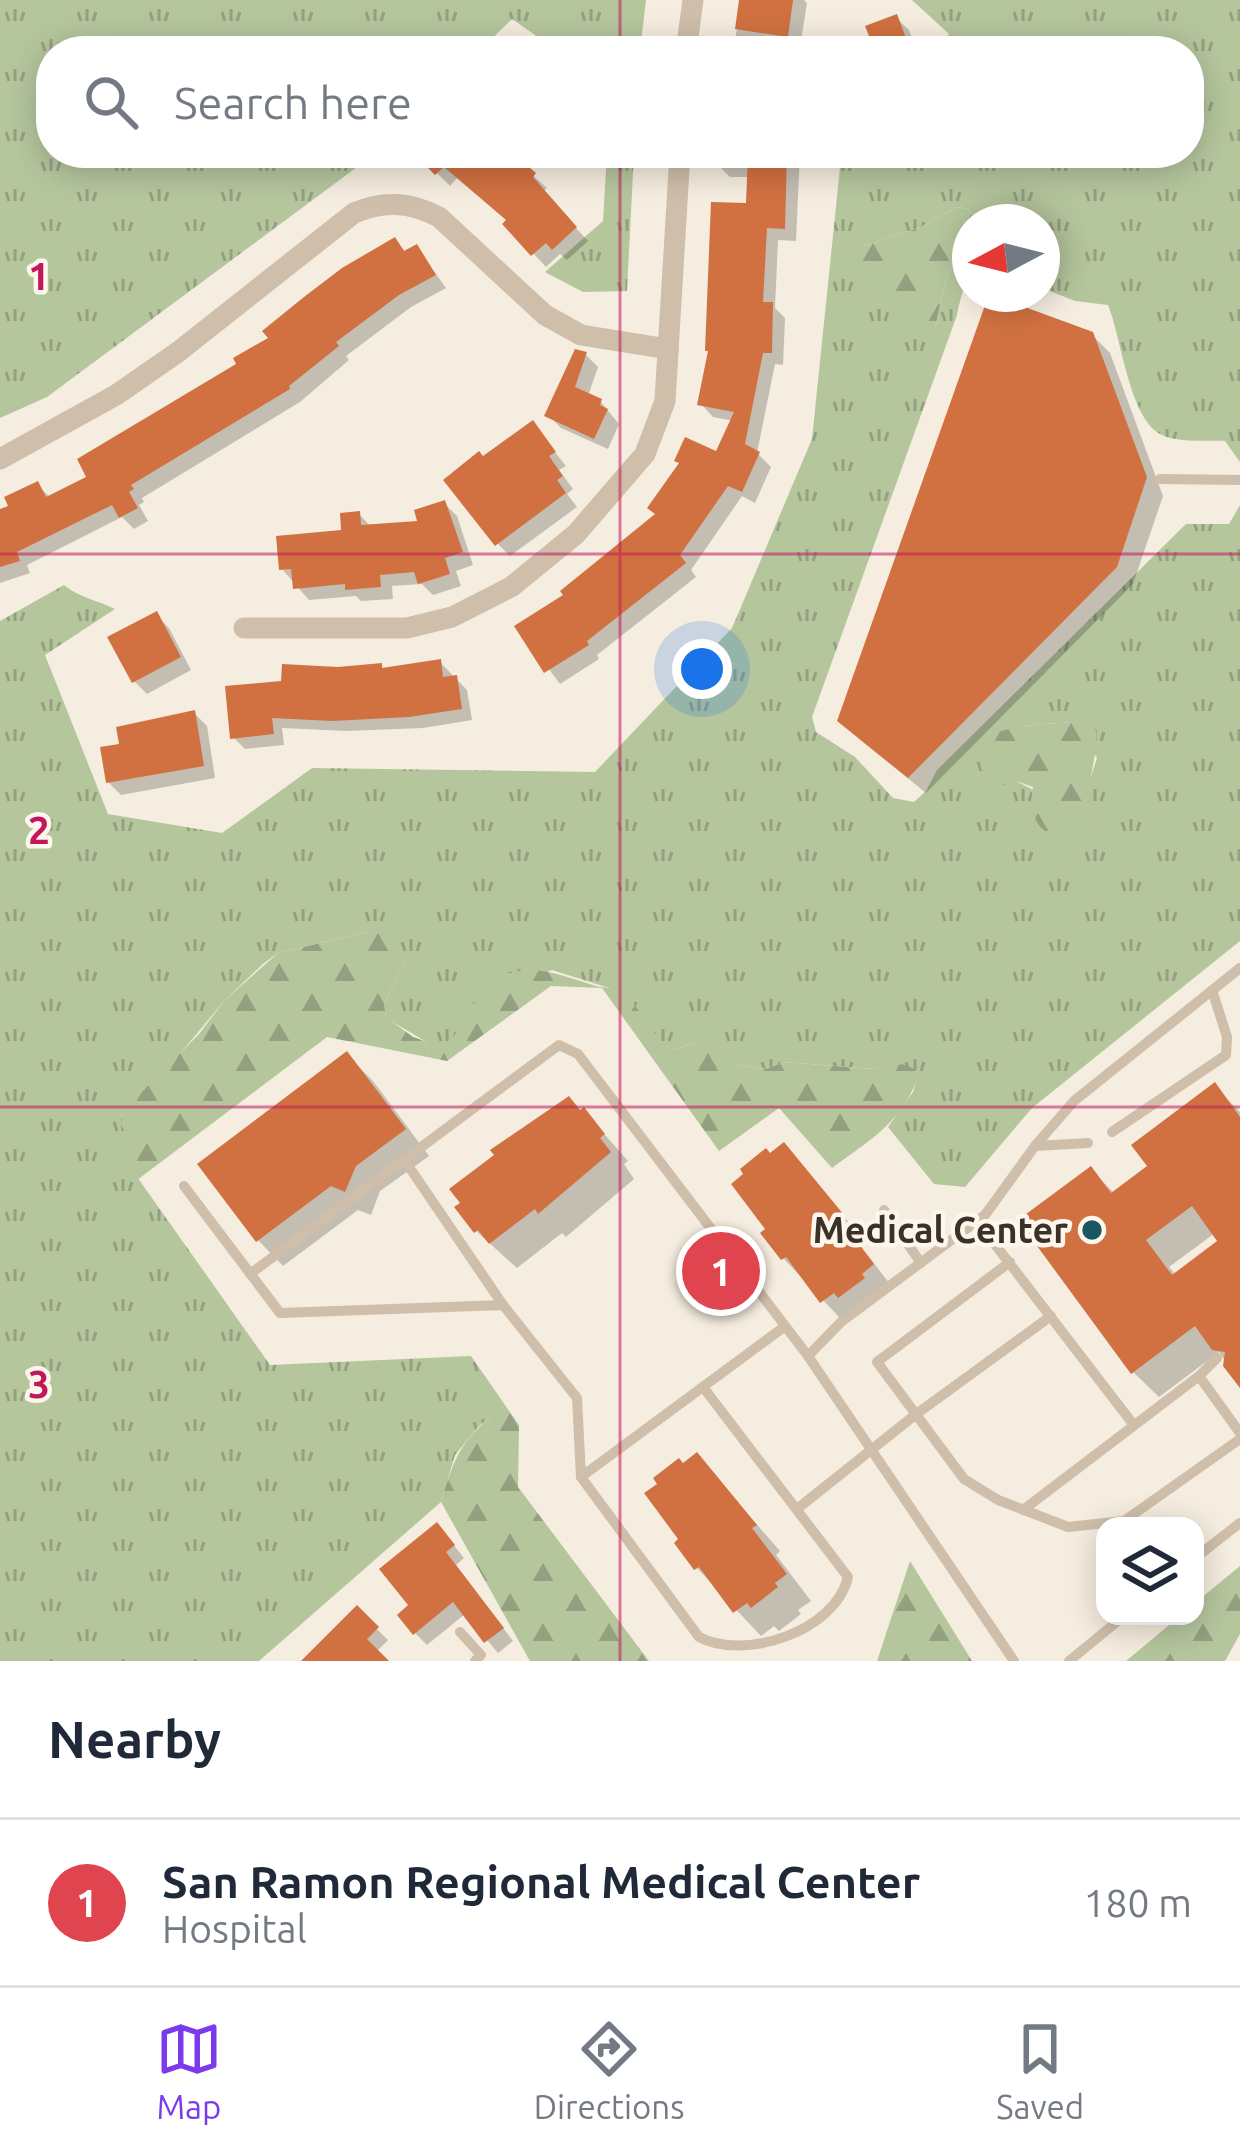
<!DOCTYPE html>
<html lang="en">
<head>
<meta charset="utf-8">
<style>
  :root { --surface:#fff; --page:#f2f2f3; --text:#1f2937; --muted:#747a83; --line:#e0e1e3; --accent:#7c3aed }
  body { margin:0; font-family:Ubuntu,sans-serif; background:var(--page); color:var(--text) }
  .controls { position:absolute; right:36px; bottom:36px; display:grid; overflow:hidden; border-radius:24px; box-shadow:0 6px 30px #0003 }
  .controls button { width:108px; height:108px; display:grid; place-items:center; padding:0; border:0; border-bottom:3px solid var(--line); background:var(--surface); color:var(--text); font:60px sans-serif }
  .compass { position:absolute; left:952px; top:204px; width:108px; height:108px; border-radius:50%; background:var(--surface); box-shadow:0 6px 30px #0003; rotate:263deg }
  .you { position:absolute; left:702px; top:669px; width:42px; height:42px; margin:-30px; border:9px solid #fff; border-radius:50%; background:#1a73e8; box-shadow:0 0 0 18px #1a73e833 }
  .badge { display:grid; place-items:center; width:78px; height:78px; border-radius:50%; background:var(--accent); color:#fff; font-size:39px; font-weight:700 }
  .pin { position:absolute; translate:-50% -50%; border:6px solid #fff; box-shadow:0 3px 12px #0006 }
  .list { margin:0; padding:0; list-style:none }
  h2 { display:flex; justify-content:space-between; align-items:center; height:156px; margin:0; padding:0 48px; font-size:51px }
  h2 small { font-size:39px; font-weight:400; color:var(--muted) }
  .list li { display:grid; grid-template-columns:78px 1fr auto; gap:36px; align-items:center; box-sizing:border-box; height:168px; padding:0 48px; border-top:3px solid var(--line) }
  .list b { display:block; font-size:45px; white-space:nowrap }
  .list p { margin:0; font-size:39px; white-space:nowrap; color:var(--muted) }
  .list em { font-size:39px; font-style:normal; color:var(--muted) }
  .icon { flex:none; width:66px; height:66px; fill:none; stroke:currentColor; stroke-width:2; stroke-linecap:round; stroke-linejoin:round }
  .map { position:relative; flex:none; width:1240px; height:1661px; overflow:hidden }
  .search { position:absolute; background:var(--surface); box-shadow:0 6px 30px #0003; left:36px; right:36px; top:36px; height:132px; display:flex; align-items:center; gap:30px; box-sizing:border-box; padding:0 42px; border-radius:48px; color:var(--muted); font-size:45px }
  .sheet { height:324px; background:var(--surface) }
  nav { display:flex; justify-content:space-around; align-items:center; box-sizing:border-box; height:168px; border-top:3px solid var(--line); background:var(--surface); font-size:33px; color:var(--muted) }
  nav a { display:grid; justify-items:center; gap:6px }
  nav .on { color:var(--accent) }
  .map>svg:first-child { display:block }
  .grass { fill:url(#grass-tufts); fill-rule:evenodd }
  .forest { fill:url(#forest-firs) }
  .shadow { fill:#0003; fill-rule:evenodd }
  .building { fill:#d17141; fill-rule:evenodd }
  .lines { fill:none; stroke-linecap:round; stroke-linejoin:round }
  .service { stroke:#cfbea9; stroke-width:10 }
  .minor { stroke:#cfbea9; stroke-width:21 }
  .grid { fill:none; stroke:#c2185b; stroke-width:3; stroke-opacity:0.55 }
  .poi-dot { fill:#1a5762; stroke:#fcf6ec; stroke-width:4.5 }
  .labels { text-anchor:middle; stroke-width:9; stroke-linejoin:round; paint-order:stroke }
  .poi-label { font-size:36px; font-weight:bold; fill:#3c3129; stroke:#fcf6ec; text-anchor:end }
  .grid-label { font-size:39px; text-anchor:middle; font-weight:bold; fill:#c2185b; stroke:#fcf6ec; stroke-width:9; stroke-linejoin:round; paint-order:stroke }
</style>
</head>
<body>
<div class="map">
<svg width="1240" height="1661" viewBox="0 0 1240 1661">
  <defs>
    <pattern id="grass-tufts" width="24" height="20" patternUnits="userSpaceOnUse" patternTransform="scale(3)"><rect width="24" height="20" fill="#b5c69d"/><path d="M3 7l-1-3M5 7V3M7 7l1-3M15 17l-1-3M17 17v-4M19 17l1-3" fill="none" stroke="#94a180"/></pattern>
    <pattern id="forest-firs" width="22" height="20" patternUnits="userSpaceOnUse" patternTransform="scale(3)"><rect width="22" height="20" fill="#b5c69d"/><path d="M5 1l3.5 6h-7zM16 11l3.5 6h-7z" fill="#94a180"/></pattern>
  </defs>
  <rect width="100%" height="100%" fill="#f5eddf"/>
  <g class="grass">
    <polygon points="0,0 646,0 640,51 558,51 512,19 479,51 51,51 51,153 376,153 47,397 0,418"/>
    <path d="M912,0H1240V462L1225,441C1207,440 1175,443 1160,434C1129,417 1121,336 1108,305L1075,301L1042,288V222H976L968,209L957,207L921,227L861,247L862,295L889,312L935,328L947,274L970,253C970,276 961,292 957,315L812,717L816,732L855,757L893,798L914,802L926,791L937,770L1186,524H1229L1240,505V941L1032,1108L965,1187L934,1184L888,1127L913,1092L918,1072L902,1065L873,1069L784,1062L766,1069L737,1065L697,1043L671,1050L656,1038L625,993L552,970L479,997L448,1047L428,1057L425,1041L386,1018L384,1004L406,958L367,932L278,953L264,963L225,1000L173,1062L123,1157L270,1365L471,1356L505,1405L478,1427L455,1455L441,1502L259,1661H0V621L64,585C80,598 97,600 115,609L45,655L108,814L222,833L312,768L595,772L732,628L812,439L841,158L846,153H1189V51H935L949,34ZM1074,722L1097,758L1085,796L1094,821L1016,781L1019,726Z"/>
    <polygon points="607,153 634,153 627,291 583,292 545,272 603,221"/>
  </g>
  <g class="forest">
    <polygon points="957,207 968,209 976,222 970,222 970,253 947,274 935,328 923,342 897,330 888,312 862,295 848,268 861,247 921,227"/>
    <path d="M1074,722L1096,730C1098,765 1082,787 1094,821L1085,839C1045,842 1027,825 1033,787L1016,781L984,792L979,755L991,734L1019,726Z"/>
    <path d="M367,932L396,934L406,958L384,1004L386,1017L413,1037L425,1041L428,1056C459,1043 461,1017 482,993C517,954 555,974 596,986C603,988 617,988 624,992C631,997 654,1037 671,1050L697,1043L715,1047L737,1065L766,1069L784,1062L873,1069L902,1064L919,1071C907,1119 870,1140 832,1168L779,1108L719,1151L602,988L551,986L447,1061L327,1037L137,1180L123,1157L121,1122L139,1095L199,1034L225,1000L278,953Z"/>
    <path d="M505,1405L519,1425L518,1487L649,1661H530L441,1502C456,1451 463,1438 505,1405Z"/>
    <polygon points="910,1561 972,1661 877,1661"/>
    <polygon points="1240,1566 1240,1634 1225,1661 1126,1661 1180,1616 1195,1616 1195,1603"/>
  </g>
  <g class="shadow">
    <polygon points="742,0 804,0 807,3 800,48 733,51"/>
    <polygon points="896,18 909,30 917,51 863,51 876,46"/>
    <polygon points="417,153 508,153 547,188 543,192 588,241 567,260 560,254 546,267 506,224 509,221 458,177 450,186"/>
    <polygon points="718,153 800,153 796,241 778,240 775,308 785,318 783,365 775,364 757,453 771,467 755,503 742,496 691,570 696,577 597,655 599,659 560,684 518,627 568,595 659,515 718,455 734,421 713,417 701,404 749,206 750,177 730,177 717,164"/>
    <polygon points="395,241 407,253 417,247 446,288 411,307 346,356 349,360 300,402 142,498 144,502 139,505 148,521 134,529 122,517 27,565 30,573 0,583 0,512 37,485 51,498 91,478"/>
    <polygon points="1092,335 1110,353 1163,496 1133,584 926,793 858,738"/>
    <polygon points="585,354 598,367 588,396 600,401 619,424 608,449 561,428 548,415"/>
    <polygon points="532,424 566,466 559,470 573,489 567,494 577,507 510,556 498,544 483,459"/>
    <polygon points="444,503 457,516 473,565 456,571 461,586 433,595 422,584 392,586 393,599 361,601 356,596 309,600 282,569 344,532 359,514 372,528 422,524"/>
    <polygon points="156,615 169,628 191,670 147,694 134,681"/>
    <polygon points="440,662 467,690 472,720 423,728 346,731 282,728 284,745 245,749 233,737 284,684 338,670 381,666 385,671"/>
    <polygon points="194,713 207,726 215,778 121,795 108,782"/>
    <polygon points="347,1055 373,1081 429,1156 380,1191 371,1215 358,1210 283,1266 258,1240"/>
    <path d="M1214,1086L1240,1112V1382L1219,1352L1159,1397L1133,1372L1090,1169L1115,1194L1151,1167ZM1215,1233L1222,1242L1176,1275L1169,1267Z"/>
    <polygon points="584,1111 628,1161 624,1164 634,1179 566,1237 562,1233 517,1268 476,1231"/>
    <polygon points="801,1164 858,1234 854,1237 889,1283 840,1318 783,1258"/>
    <polygon points="697,1456 780,1551 776,1555 811,1601 798,1610 801,1614 779,1631 774,1626 761,1636 697,1568 682,1540 684,1466"/>
    <polygon points="448,1538 464,1558 456,1565 513,1641 498,1653 465,1614 427,1645 415,1633 413,1606"/>
    <polygon points="357,1610 388,1640 376,1652 385,1661 309,1661"/>
  </g>
  <g class="building">
    <polygon points="739,0 793,0 788,37 735,29"/>
    <polygon points="897,14 909,46 896,51 875,51 865,26"/>
    <polygon points="413,153 512,153 536,173 533,177 577,227 552,250 546,243 531,256 502,224 506,220 444,167 435,175"/>
    <polygon points="748,153 787,153 785,229 767,228 763,302 773,302 772,353 763,353 745,444 760,452 742,492 728,486 680,555 686,563 587,641 589,645 544,673 514,626 563,595 560,591 655,514 647,508 679,463 674,461 685,437 716,451 734,412 697,405 708,351 705,351 711,202 746,203"/>
    <polygon points="395,237 404,251 417,244 436,275 399,295 336,342 339,346 289,386 290,389 131,485 134,489 129,492 138,508 119,518 112,505 17,552 20,561 0,567 0,509 8,506 4,497 38,481 46,497 86,477 77,459 236,364 233,358 268,338 262,331 304,297 342,268"/>
    <polygon points="989,294 1093,332 1147,477 1117,567 908,778 837,721"/>
    <polygon points="575,349 587,352 575,387 602,399 600,405 608,409 594,439 544,416"/>
    <polygon points="533,420 556,452 549,456 563,476 557,480 566,493 495,546 443,480 479,451 483,456"/>
    <polygon points="445,500 463,552 445,558 450,574 418,584 414,572 380,575 381,587 345,590 345,584 293,589 291,569 279,570 276,536 341,530 340,513 360,511 361,525 417,521 414,510"/>
    <polygon points="157,611 181,657 132,683 107,637"/>
    <polygon points="441,659 443,677 457,675 462,709 409,717 332,721 272,718 274,734 230,739 225,686 281,681 282,664 338,667 382,663 382,668"/>
    <polygon points="195,710 204,766 106,783 100,747 119,744 116,727"/>
    <polygon points="347,1051 406,1129 356,1166 345,1192 331,1186 256,1242 197,1164"/>
    <path d="M1215,1082L1240,1117V1388L1223,1366L1225,1352L1212,1350L1195,1326L1131,1374L1018,1220L1091,1166L1111,1193L1147,1166L1131,1145ZM1192,1206L1217,1241L1172,1275L1146,1240Z"/>
    <polygon points="569,1096 580,1110 584,1107 605,1134 600,1138 611,1152 538,1214 535,1209 489,1244 478,1230 474,1233 454,1207 460,1203 449,1189 494,1155 490,1150"/>
    <polygon points="784,1142 844,1215 839,1218 874,1264 862,1274 865,1278 838,1298 834,1293 820,1303 786,1257 781,1260 760,1233 765,1229 731,1184 743,1174 740,1169 766,1148 770,1153"/>
    <polygon points="697,1452 757,1525 752,1528 787,1574 775,1583 778,1587 751,1608 747,1603 733,1613 699,1567 694,1570 674,1543 678,1539 644,1493 657,1484 653,1478 679,1458 683,1463"/>
    <polygon points="437,1522 455,1545 446,1552 504,1628 484,1643 453,1602 413,1635 397,1615 408,1605 379,1569"/>
    <polygon points="357,1605 379,1627 367,1639 389,1661 301,1661"/>
  </g>
  <g class="lines">
    <g class="service">
      <polyline points="1160,479 1240,480"/>
      <polyline points="1112,1132 1226,1055 1227,1037 1212,990"/>
      <polyline points="1035,1146 1088,1143"/>
      <polyline points="405,1161 503,1305"/>
      <path d="M184,1186L280,1313L503,1305L577,1398L581,1477L699,1637C744,1661 835,1632 848,1577L703,1387"/>
      <polyline points="884,1210 921,1263"/>
      <polyline points="977,1221 1133,1424"/>
      <polyline points="1010,1262 877,1362 964,1479 998,1500 1068,1527 1124,1521 1240,1439"/>
      <polyline points="250,1274 559,1045 578,1054 808,1356"/>
      <polyline points="1199,1376 1217,1358"/>
      <polyline points="581,1477 784,1327"/>
      <polyline points="797,1509 915,1415 1051,1316"/>
      <polyline points="1023,1510 1199,1376 1240,1433"/>
      <polyline points="1195,1558 1240,1523"/>
      <polyline points="460,1632 481,1655 475,1661"/>
      <polyline points="1014,1661 808,1356 841,1322 985,1215 1035,1146 1074,1101 1240,968"/>
      <polyline points="1069,1661 1124,1616"/>
    </g>
    <g class="minor">
      <polyline points="686,51 693,0"/>
      <path d="M0,459L116,395L178,352L354,213C384,200 410,202 439,217L545,315L581,335L668,349"/>
      <polyline points="244,628 407,628 452,617 511,587 576,534 645,454 665,401 680,153"/>
    </g>
  </g>
  <path class="grid" d="M620,0V51M620,153V1661M0,554H1240M0,1107H1240"/>
  <circle class="poi-dot" cx="1092" cy="1230" r="12"/>
  <g class="labels">
    <g class="poi-label">
      <text x="1068" y="1243">Medical Center</text>
    </g>
  </g>
  <g class="grid-label">
    <text x="39" y="290">1</text>
    <text x="39" y="844">2</text>
    <text x="39" y="1398">3</text>
  </g>
</svg>
<div class="controls">
<button><svg class="icon" aria-label="layers" viewBox="0 0 24 24"><path d="M12 4l9 5-9 5-9-5zM3 14l9 5 9-5"/></svg></button>
</div>
<svg class="compass" viewBox="-18 -18 36 36"><path d="M0-13l5 13h-10z" fill="#e53935"/><path d="M0 13l5-13h-10z" fill="#747a83"/></svg>
<div class="you"></div>
<div class="pin badge" style="left:721px;top:1271px;background:#e0444e">1</div>
<div class="search"><svg class="icon" aria-label="search" viewBox="0 0 24 24"><circle cx="10" cy="10" r="6"/><path d="M15 15l6 6"/></svg>Search here</div>
</div>
<section class="sheet">
<h2>Nearby<small></small></h2>
<ul class="list">
<li><span class="badge" style="background:#e0444e">1</span><div><b>San Ramon Regional Medical Center</b><p>Hospital</p></div><em>180 m</em></li>
</ul>
</section>
<nav>
<a class="on"><svg class="icon" aria-label="map" viewBox="0 0 24 24"><path d="M3 6l6-2 6 2 6-2v14l-6 2-6-2-6 2zM9 4v14M15 6v14"/></svg>Map</a>
<a><svg class="icon" aria-label="directions" viewBox="0 0 24 24"><path d="M12 3l9 9-9 9-9-9zM9 14v-3h6M13 9l2 2-2 2"/></svg>Directions</a>
<a><svg class="icon" aria-label="saved" viewBox="0 0 24 24"><path d="M7 4h10v16l-5-4-5 4z"/></svg>Saved</a>
</nav>
</body>
</html>
